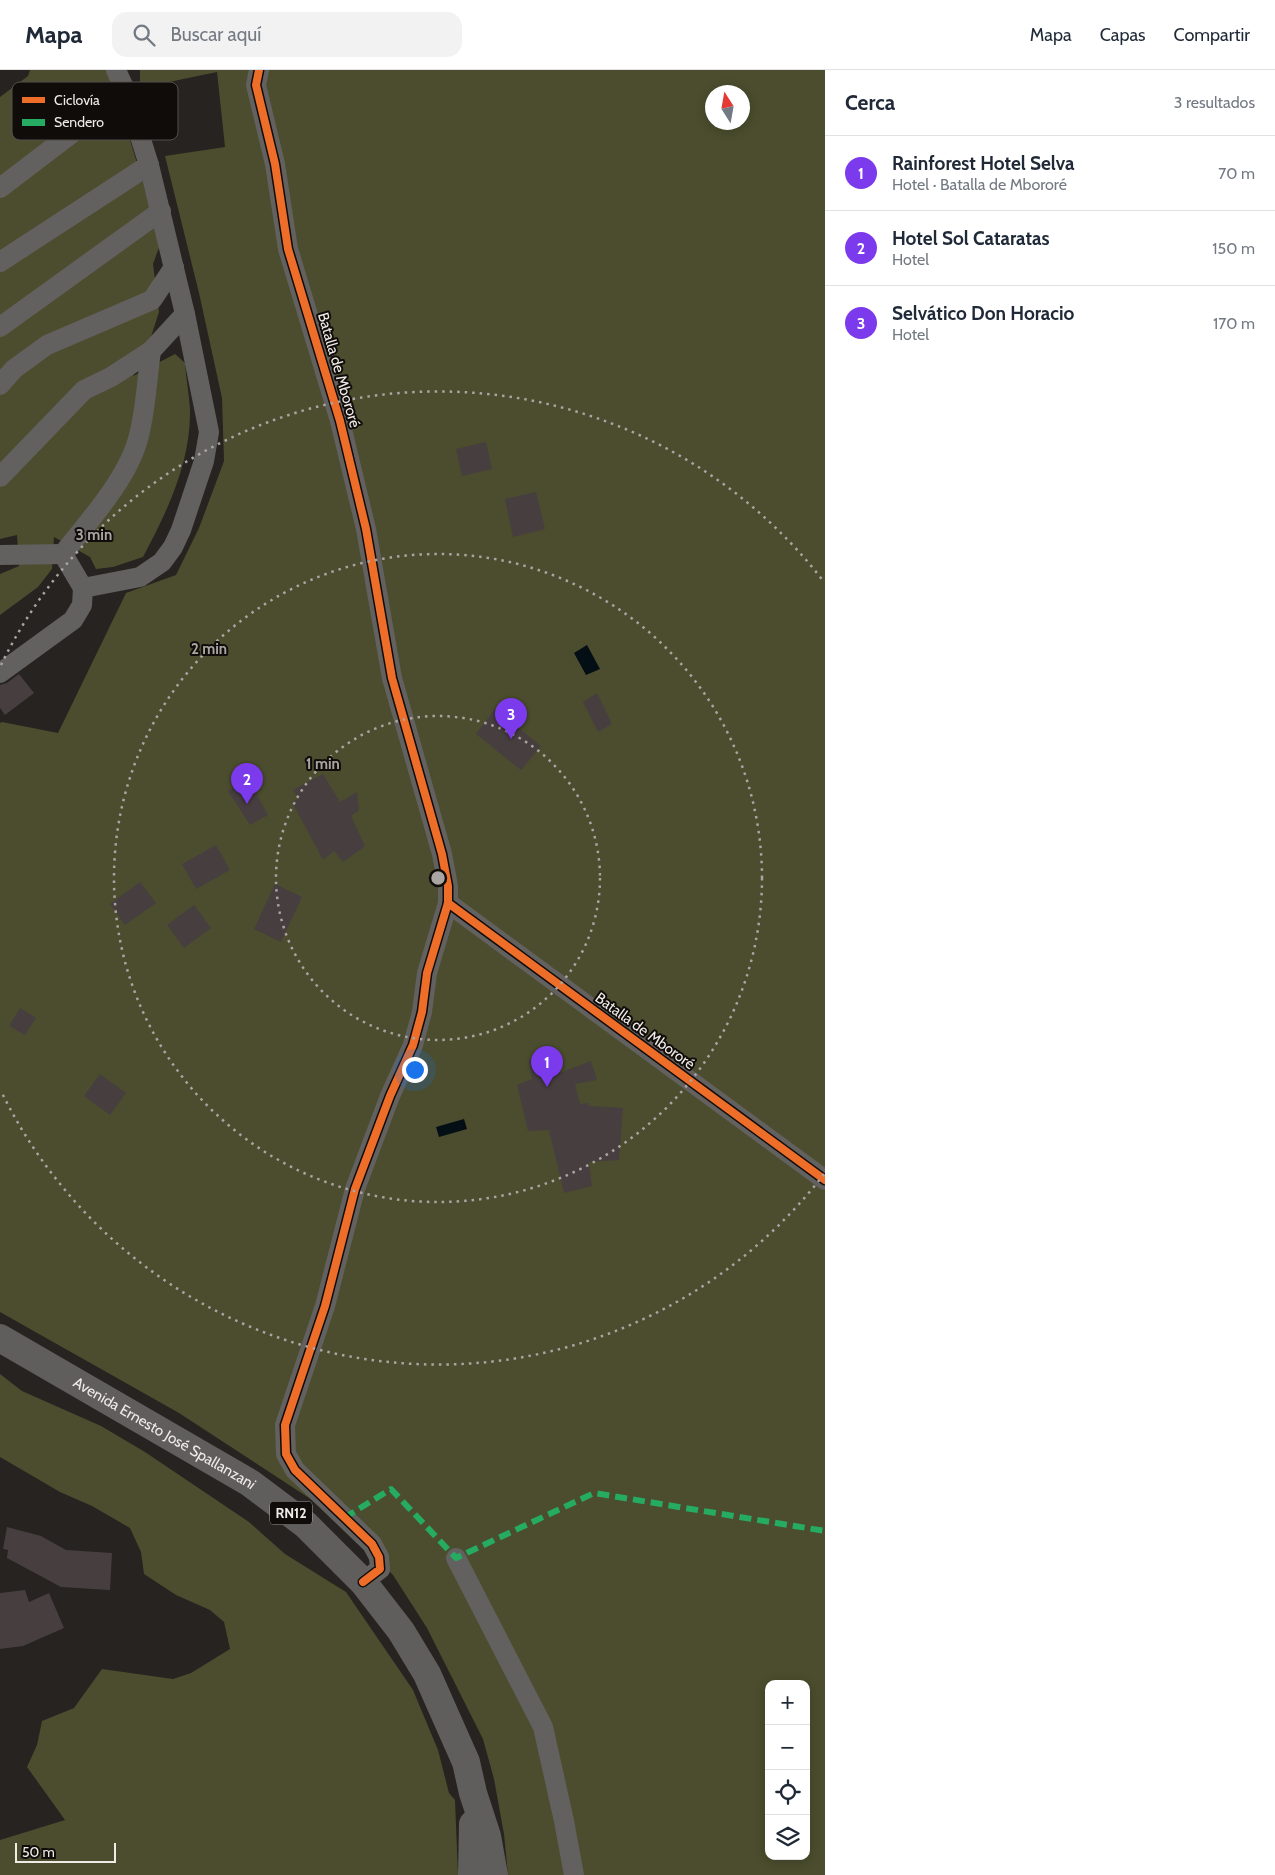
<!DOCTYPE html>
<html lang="es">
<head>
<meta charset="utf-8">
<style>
  :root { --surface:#fff; --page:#f2f2f3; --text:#1f2937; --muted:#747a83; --line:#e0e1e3; --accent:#7c3aed }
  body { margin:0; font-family:Cabin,sans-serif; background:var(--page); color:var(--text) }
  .controls { position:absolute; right:15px; bottom:15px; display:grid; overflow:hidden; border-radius:10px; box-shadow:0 2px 12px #0003 }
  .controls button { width:45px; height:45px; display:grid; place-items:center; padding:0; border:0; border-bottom:1px solid var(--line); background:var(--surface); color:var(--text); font:25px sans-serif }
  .compass { position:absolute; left:705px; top:15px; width:45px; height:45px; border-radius:50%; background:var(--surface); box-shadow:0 2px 12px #0003; rotate:349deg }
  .scale { position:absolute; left:15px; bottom:12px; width:101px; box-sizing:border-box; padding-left:5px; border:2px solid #f1ebe8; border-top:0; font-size:14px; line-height:18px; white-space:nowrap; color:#f1ebe8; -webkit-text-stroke:4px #100c0a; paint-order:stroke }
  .you { position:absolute; left:414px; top:999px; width:18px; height:18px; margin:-12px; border:4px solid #fff; border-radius:50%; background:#1a73e8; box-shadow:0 0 0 8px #1a73e833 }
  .badge { display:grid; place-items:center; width:32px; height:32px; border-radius:50%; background:var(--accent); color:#fff; font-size:16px; font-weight:700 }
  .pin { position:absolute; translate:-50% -41px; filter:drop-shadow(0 1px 2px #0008) }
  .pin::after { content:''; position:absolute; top:26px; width:18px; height:15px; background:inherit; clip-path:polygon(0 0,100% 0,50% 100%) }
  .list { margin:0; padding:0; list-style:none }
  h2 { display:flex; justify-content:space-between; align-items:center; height:65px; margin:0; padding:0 20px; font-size:21px }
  h2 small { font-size:16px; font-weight:400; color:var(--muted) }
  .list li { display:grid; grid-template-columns:32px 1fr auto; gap:15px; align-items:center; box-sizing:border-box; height:75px; padding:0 20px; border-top:1px solid var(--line) }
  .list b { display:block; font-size:19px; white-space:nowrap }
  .list p { margin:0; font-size:16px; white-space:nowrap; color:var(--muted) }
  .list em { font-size:16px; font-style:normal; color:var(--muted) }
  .icon { flex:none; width:28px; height:28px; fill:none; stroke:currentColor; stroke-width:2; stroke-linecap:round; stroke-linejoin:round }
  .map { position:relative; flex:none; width:825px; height:1805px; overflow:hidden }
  header { display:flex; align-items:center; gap:30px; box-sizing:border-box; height:70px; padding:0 25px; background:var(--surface); border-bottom:1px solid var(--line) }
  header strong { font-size:24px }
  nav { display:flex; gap:28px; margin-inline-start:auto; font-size:18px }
  .search { width:350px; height:45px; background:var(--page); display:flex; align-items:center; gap:12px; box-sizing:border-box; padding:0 18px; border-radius:15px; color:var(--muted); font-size:19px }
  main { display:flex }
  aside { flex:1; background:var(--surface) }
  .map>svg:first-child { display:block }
  .forest { fill:#4b4d2e; fill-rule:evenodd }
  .water { fill:#030e15 }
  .building { fill:#473e40 }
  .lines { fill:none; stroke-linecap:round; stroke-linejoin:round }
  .minor { stroke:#62615f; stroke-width:20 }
  .highway { stroke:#605e5c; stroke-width:28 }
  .quiet { stroke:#26ab63; stroke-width:6; stroke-dasharray:12 6; stroke-linecap:butt }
  .cycleway-casing { stroke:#100c0a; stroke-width:11 }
  .cycleway { stroke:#ee6e29; stroke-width:8 }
  .ring { fill:none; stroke:#aaa5a2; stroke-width:2.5; stroke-dasharray:2.5 5 }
  .labels { text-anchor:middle; stroke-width:4; stroke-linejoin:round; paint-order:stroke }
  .shield { fill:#100c0a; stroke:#aea8a5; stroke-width:1 }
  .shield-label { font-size:14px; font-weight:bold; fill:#f1ebe8 }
  .street-label { font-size:15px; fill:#f1ebe8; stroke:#100c0a }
  .key { fill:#100c0a; stroke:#544f4d; stroke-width:1 }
  .key-label { font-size:14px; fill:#f1ebe8 }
  .centre { fill:#aaa5a2; stroke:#100c0a; stroke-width:2.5 }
  .ring-label { font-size:15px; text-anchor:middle; font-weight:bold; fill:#aaa5a2; stroke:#100c0a; stroke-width:4; stroke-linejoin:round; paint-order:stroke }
</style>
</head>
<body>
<header>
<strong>Mapa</strong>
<div class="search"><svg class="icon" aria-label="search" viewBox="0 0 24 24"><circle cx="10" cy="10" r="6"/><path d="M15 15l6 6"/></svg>Buscar aquí</div>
<nav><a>Mapa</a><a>Capas</a><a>Compartir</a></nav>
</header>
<main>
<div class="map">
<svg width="825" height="1805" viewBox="0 0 825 1805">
  <rect width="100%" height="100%" fill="#262320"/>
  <g class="forest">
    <path d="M30,0H127L92,32L123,47L161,172L153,194L159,242L150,270L133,306L175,284L185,293C186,308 189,323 190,339C191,392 168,440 143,487L113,497L96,499L90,487L54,467L52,499L38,517L0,545V504L19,496L17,465L0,469V27L28,6Z"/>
    <path d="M140,0H825V1805H508L504,1764L494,1709L483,1669L427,1558L393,1505L335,1445L179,1343L0,1242V653L2,652L58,663L126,523L176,505L199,458L224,391L222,328L199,223L165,86L225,77L217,2L140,18ZM712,22H742V52H712ZM769,1614H806V1786H769Z"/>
    <polygon points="0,1304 22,1321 101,1356 145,1382 249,1452 285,1484 346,1522 413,1620 438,1680 449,1723 455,1730 458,1805 0,1805 0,1770 65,1750 27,1697 37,1675 42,1651 74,1638 102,1599 173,1609 191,1603 230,1579 224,1552 210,1540 176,1525 144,1504 141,1482 130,1458 92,1436 60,1422 0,1387"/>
  </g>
  <g class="water">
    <polygon points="587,575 600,599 586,605 574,583"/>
    <polygon points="464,1049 467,1059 439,1067 436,1057"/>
  </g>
  <g class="building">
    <polygon points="486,372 492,399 462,406 456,379"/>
    <polygon points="536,422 545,459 513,467 505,429"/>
    <polygon points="19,604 34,623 5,645 0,638 0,615 7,613"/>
    <polygon points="597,623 612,654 598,662 583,632"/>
    <polygon points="495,639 541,676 521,700 476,664"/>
    <polygon points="323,704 340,732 357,722 359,740 351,746 365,776 343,792 334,781 323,790 292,732 299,729 293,720"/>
    <polygon points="248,708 268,745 250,755 228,721"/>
    <polygon points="216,775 230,800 196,819 182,794"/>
    <polygon points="140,812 156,833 125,855 110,834"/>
    <polygon points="275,814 302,827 281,872 254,859"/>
    <polygon points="194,835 211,858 184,878 167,855"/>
    <polygon points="20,938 36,948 25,965 9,956"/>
    <polygon points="548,983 554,1005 591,991 597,1010 575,1014 580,1034 589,1033 588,1036 623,1038 619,1090 589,1092 592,1116 564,1123 549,1060 528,1061 517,1015 532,1009 529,990"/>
    <polygon points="100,1004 126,1023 110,1045 84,1026"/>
    <polygon points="7,1457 41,1466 66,1480 112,1483 110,1520 61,1517 7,1488 8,1480 3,1479"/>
    <polygon points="25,1520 29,1532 49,1523 64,1558 23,1576 0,1579 0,1523"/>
  </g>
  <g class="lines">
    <g class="minor">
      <polyline points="259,0 256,15 275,94 288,179 340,351 366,459 392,608 442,784 448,816 448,833 427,903 422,942 413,975 390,1026 355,1119 325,1236 285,1355 286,1384 295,1400 372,1474 379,1487 380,1499 363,1512"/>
      <polyline points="0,118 126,22"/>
      <polyline points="0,192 149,95"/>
      <polyline points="0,257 161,141"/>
      <polyline points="0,315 14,299 47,275 152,230 174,197"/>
      <polyline points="0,407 84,320 111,307 151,281 185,244"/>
      <polyline points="0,485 63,484"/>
      <path d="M83,518L63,484C89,451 130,406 139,365C146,338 147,308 151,281"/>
      <polyline points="0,603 73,550 82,535 83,518 140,507 162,492 173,477 181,460 204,391 209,362 185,244 149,95 126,22 116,0"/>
      <polyline points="448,833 825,1110"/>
      <polyline points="456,1488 543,1657 564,1751 574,1805"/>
    </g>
    <g class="highway">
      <path id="s1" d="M0,1268L250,1413L306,1455L363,1512L401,1561L427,1604L466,1692L473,1723L487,1766L494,1805"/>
      <polyline points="472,1805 473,1754"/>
    </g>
    <polyline class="quiet" points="344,1448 391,1419 456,1488 594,1423 825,1461"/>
    <defs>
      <g id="cycleway">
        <polyline points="259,0 256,15 275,94 288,179 340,351 366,459 392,608 442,784 448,816 448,833 427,903 422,942 413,975 390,1026 355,1119 325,1236 285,1355 286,1384 295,1400 372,1474 379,1487 380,1499 363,1512"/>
        <polyline points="448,833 825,1110"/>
      </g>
    </defs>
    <use href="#cycleway" class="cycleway-casing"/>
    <use href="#cycleway" class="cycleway"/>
  </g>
  <g class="ring">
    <circle cx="438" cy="808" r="162"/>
    <circle cx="438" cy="808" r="324"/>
    <path d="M824 1104A486 486 0 0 1 1 1021M1 595A486 486 0 0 1 824 512"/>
  </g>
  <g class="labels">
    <rect class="shield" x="270" y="1431.5" width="42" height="23" rx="4"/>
    <g class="shield-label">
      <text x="291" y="1448">RN12</text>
    </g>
    <g class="street-label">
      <text transform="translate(339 300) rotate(74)" y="5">Batalla de Mbororé</text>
      <text transform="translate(645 961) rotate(36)" y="5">Batalla de Mbororé</text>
      <text dy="5" stroke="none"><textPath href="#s1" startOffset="190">Avenida Ernesto José Spallanzani</textPath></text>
    </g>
  </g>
  <rect x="12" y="12" width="166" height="58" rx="8" class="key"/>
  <rect x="22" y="27" width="23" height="6" fill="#ee6e29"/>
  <rect x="22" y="49" width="23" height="7" fill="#26ab63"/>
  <g class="key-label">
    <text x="54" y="35">Ciclovía</text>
    <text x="54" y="57">Sendero</text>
  </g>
  <circle cx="438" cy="808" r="8" class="centre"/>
  <g class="ring-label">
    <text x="94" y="470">3 min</text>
    <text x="209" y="584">2 min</text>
    <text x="323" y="699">1 min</text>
  </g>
</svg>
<div class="controls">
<button>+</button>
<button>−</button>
<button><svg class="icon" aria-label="locate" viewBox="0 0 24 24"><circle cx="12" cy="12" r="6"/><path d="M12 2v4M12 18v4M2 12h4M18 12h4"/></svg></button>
<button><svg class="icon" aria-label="layers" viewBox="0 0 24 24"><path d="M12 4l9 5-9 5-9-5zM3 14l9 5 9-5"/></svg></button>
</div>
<svg class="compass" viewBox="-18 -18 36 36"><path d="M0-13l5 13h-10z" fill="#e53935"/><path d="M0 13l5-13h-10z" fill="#747a83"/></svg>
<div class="scale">50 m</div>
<div class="you"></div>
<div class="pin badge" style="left:547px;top:1017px">1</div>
<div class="pin badge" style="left:247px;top:734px">2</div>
<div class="pin badge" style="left:511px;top:669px">3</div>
</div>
<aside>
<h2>Cerca<small>3 resultados</small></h2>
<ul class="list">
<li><span class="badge">1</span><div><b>Rainforest Hotel Selva</b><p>Hotel · Batalla de Mbororé</p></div><em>70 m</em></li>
<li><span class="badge">2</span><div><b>Hotel Sol Cataratas</b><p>Hotel</p></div><em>150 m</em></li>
<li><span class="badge">3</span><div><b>Selvático Don Horacio</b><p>Hotel</p></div><em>170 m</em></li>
</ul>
</aside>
</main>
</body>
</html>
